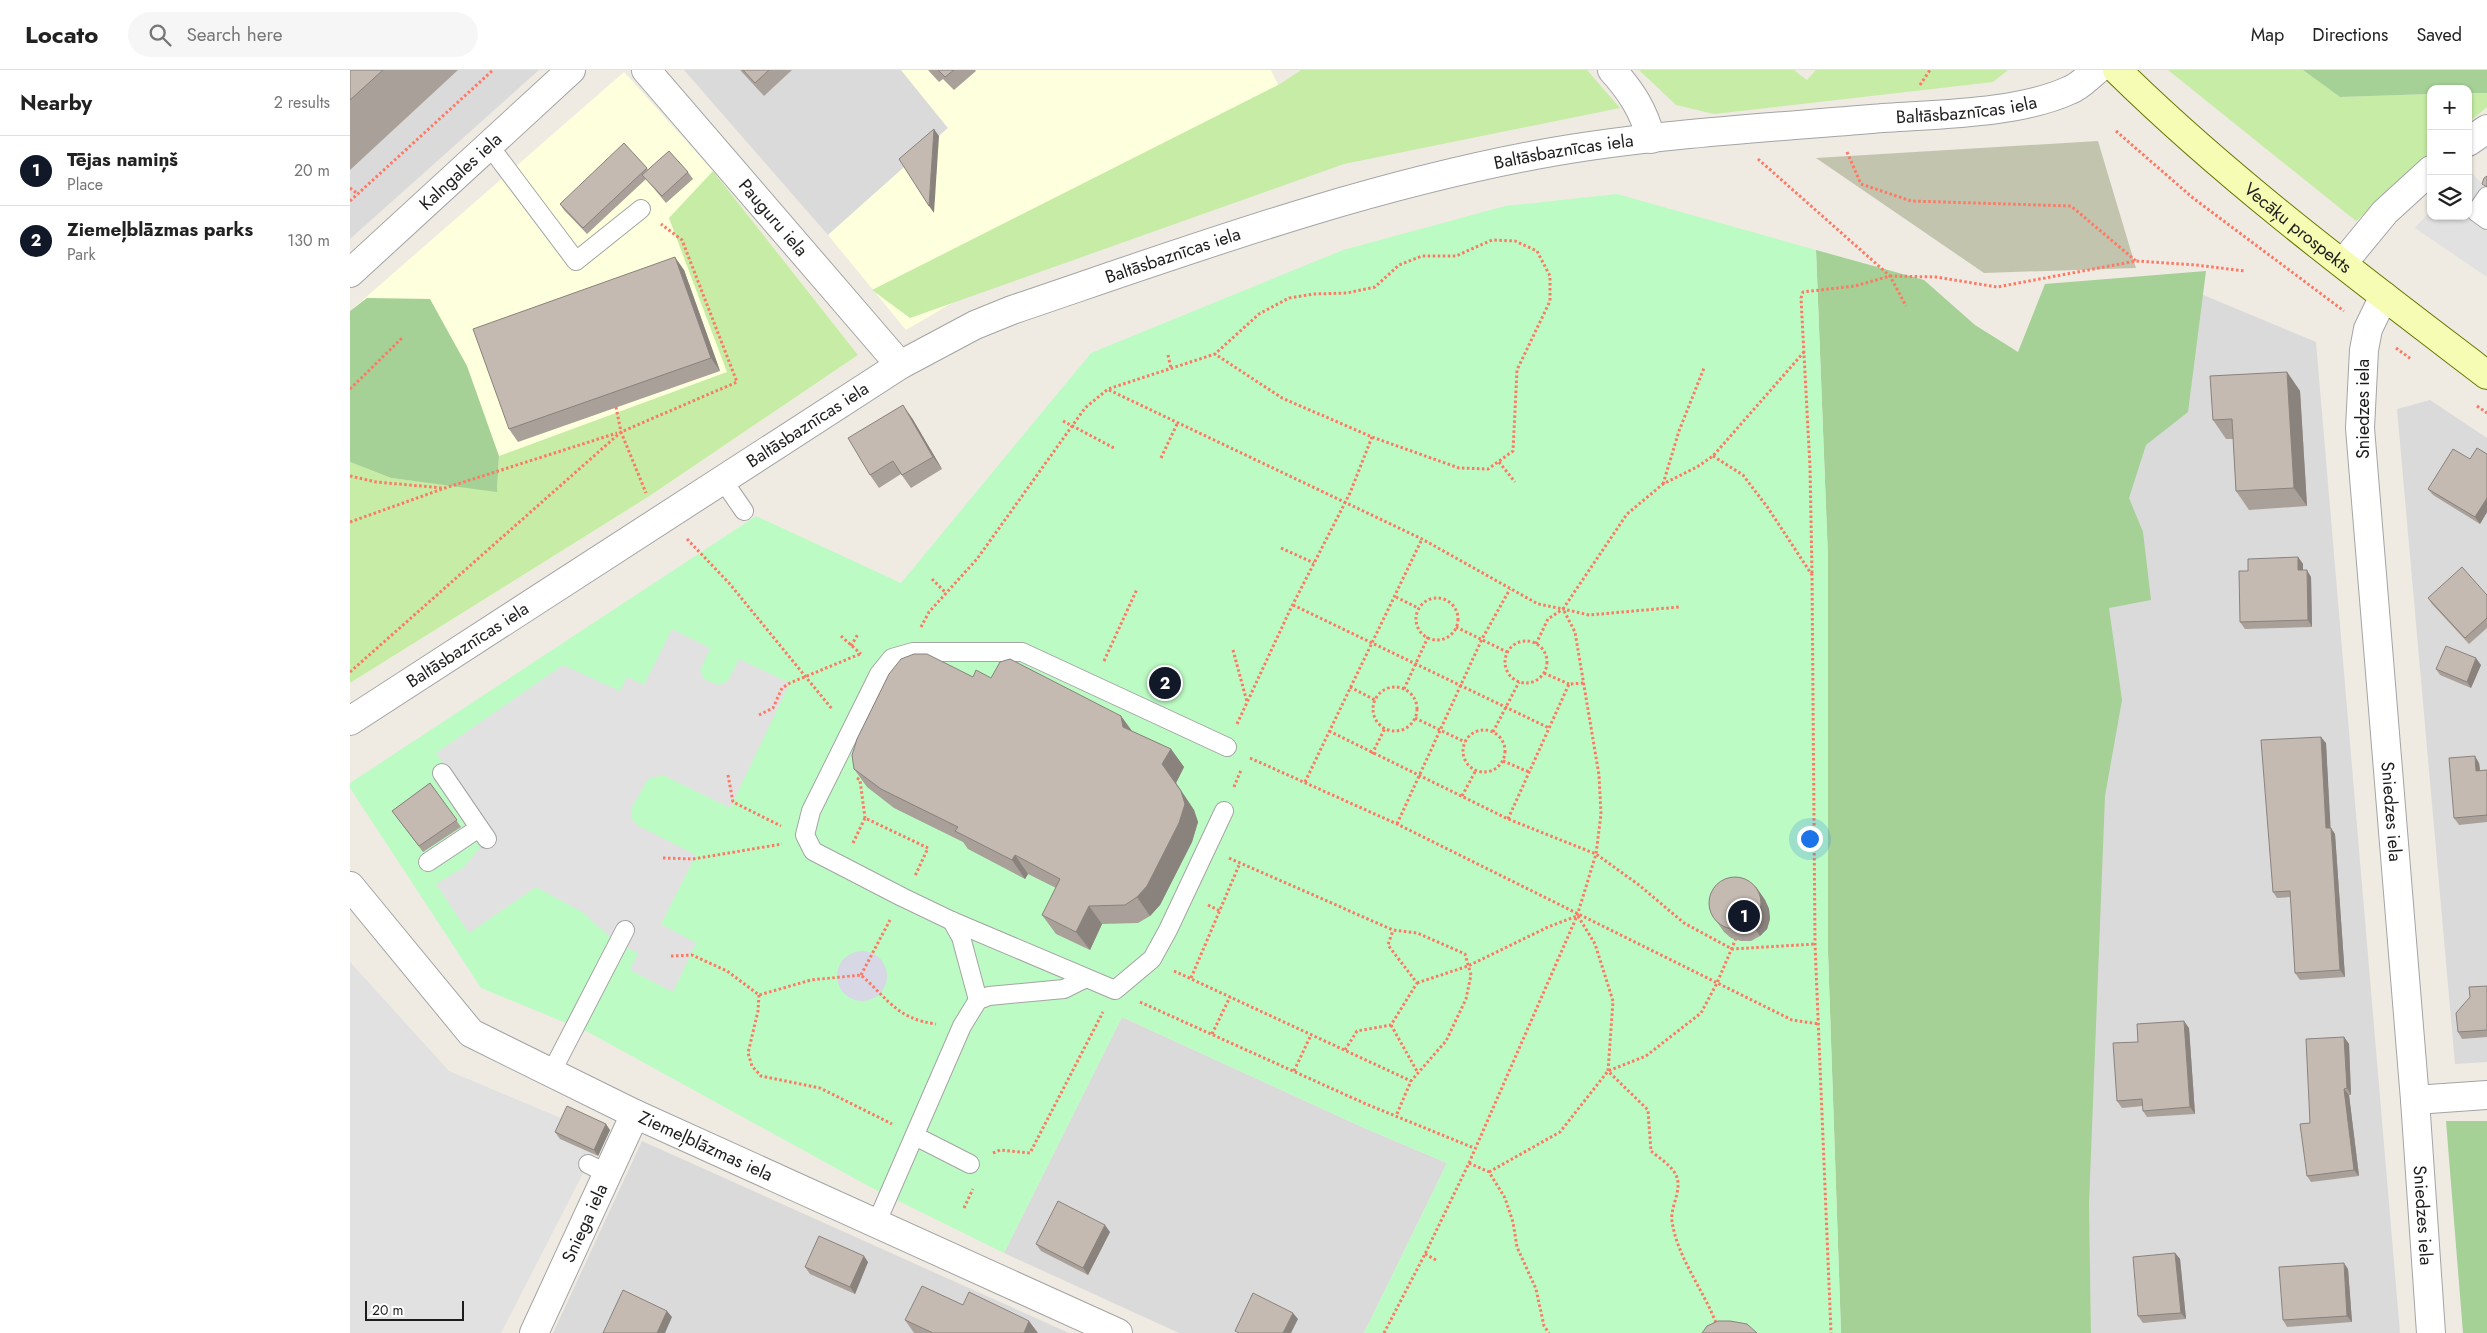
<!DOCTYPE html>
<html lang="en">
<head>
<meta charset="utf-8">
<style>
  :root { --surface:#fff; --page:#f6f6f6; --text:#222; --muted:#767676; --line:#e0e0e0; --accent:#111827 }
  body { margin:0; font-family:Jost,sans-serif; background:var(--page); color:var(--text) }
  .controls { position:absolute; right:15px; top:15px; display:grid; overflow:hidden; border-radius:10px; box-shadow:0 1px 4px #0004 }
  .controls button { width:45px; height:45px; display:grid; place-items:center; padding:0; border:0; border-bottom:1px solid var(--line); background:var(--surface); color:var(--text); font:25px sans-serif }
  .scale { position:absolute; left:15px; bottom:12px; width:99px; box-sizing:border-box; padding-left:5px; border:2px solid #1d1d1d; border-top:0; font-size:14px; line-height:18px; white-space:nowrap; color:#1d1d1d; -webkit-text-stroke:4px #fff; paint-order:stroke }
  .you { position:absolute; left:1459px; top:768px; width:18px; height:18px; margin:-12px; border:4px solid #fff; border-radius:50%; background:#1a73e8; box-shadow:0 0 0 8px #1a73e833 }
  .badge { display:grid; place-items:center; width:32px; height:32px; border-radius:50%; background:var(--accent); color:#fff; font-size:16px; font-weight:700 }
  .pin { position:absolute; translate:-50% -50%; border:2px solid #fff; box-shadow:0 1px 5px #0006 }
  .list { margin:0; padding:0; list-style:none }
  h2 { display:flex; justify-content:space-between; align-items:center; height:65px; margin:0; padding:0 20px; font-size:21px }
  h2 small { font-size:16px; font-weight:400; color:var(--muted) }
  .list li { display:grid; grid-template-columns:32px 1fr auto; gap:15px; align-items:center; box-sizing:border-box; height:70px; padding:0 20px; border-top:1px solid var(--line) }
  .list b { display:block; font-size:19px; white-space:nowrap }
  .list p { margin:0; font-size:16px; white-space:nowrap; color:var(--muted) }
  .list em { font-size:16px; font-style:normal; color:var(--muted) }
  .icon { flex:none; width:28px; height:28px; fill:none; stroke:currentColor; stroke-width:2; stroke-linecap:round; stroke-linejoin:round }
  .map { position:relative; flex:none; width:2137px; height:1263px; overflow:hidden }
  header { display:flex; align-items:center; gap:30px; box-sizing:border-box; height:70px; padding:0 25px; background:var(--surface); border-bottom:1px solid var(--line) }
  header strong { font-size:24px }
  nav { display:flex; gap:28px; margin-inline-start:auto; font-size:18px }
  .search { width:350px; height:45px; background:var(--page); display:flex; align-items:center; gap:12px; box-sizing:border-box; padding:0 18px; border-radius:28px; color:var(--muted); font-size:19px }
  main { display:flex }
  aside { flex:1; background:var(--surface) }
  .map>svg:first-child { display:block }
  .residential { fill:#dbdada }
  .education { fill:#feffdc }
  .construction { fill:#c3c4ae }
  .grass { fill:#c6eca6 }
  .forest { fill:#a5d096 }
  .park { fill:#bdfbc4 }
  .parking { fill:#e1e1e1 }
  .plaza { fill:#d7d7e5 }
  .lines { fill:none; stroke-linecap:round; stroke-linejoin:round }
  .service-casing { stroke:#a4a4a4; stroke-width:20 }
  .minor-casing { stroke:#a4a4a4; stroke-width:30 }
  .tertiary-casing { stroke:#a4a4a4; stroke-width:30 }
  .secondary-casing { stroke:#687800; stroke-width:30 }
  .path { stroke:#ff7864; stroke-width:3; stroke-dasharray:2.5 2.5; stroke-linecap:butt }
  .service { stroke:#fff; stroke-width:18 }
  .minor { stroke:#fff; stroke-width:28 }
  .tertiary { stroke:#fff; stroke-width:28 }
  .secondary { stroke:#f6fcb4; stroke-width:28 }
  .wall { fill:#a9a099 }
  .shaded-wall { fill:#89827d }
  .building { fill:#c4bab2; stroke:#89827d }
  .labels { text-anchor:middle; stroke-width:4; stroke-linejoin:round; paint-order:stroke }
  .street-label { font-size:18px; fill:#1d1d1d; stroke:#fff }
</style>
</head>
<body>
<header>
<strong>Locato</strong>
<div class="search"><svg class="icon" aria-label="search" viewBox="0 0 24 24"><circle cx="10" cy="10" r="6"/><path d="M15 15l6 6"/></svg>Search here</div>
<nav><a>Map</a><a>Directions</a><a>Saved</a></nav>
</header>
<main>
<aside>
<h2>Nearby<small>2 results</small></h2>
<ul class="list">
<li><span class="badge">1</span><div><b>Tējas namiņš</b><p>Place</p></div><em>20 m</em></li>
<li><span class="badge">2</span><div><b>Ziemeļblāzmas parks</b><p>Park</p></div><em>130 m</em></li>
</ul>
</aside>
<div class="map">
<svg width="2137" height="1263" viewBox="0 0 2137 1263">
  <rect width="100%" height="100%" fill="#efebe3"/>
  <g class="residential">
    <polygon points="0,0 189,0 0,169"/>
    <polygon points="334,0 551,0 598,58 478,165"/>
    <polygon points="1839,219 1966,272 2050,1263 1741,1263 1737,1050 1701,500"/>
    <polygon points="2080,330 2137,368 2137,992 2105,994 2047,339"/>
    <polygon points="772,947 1012,1057 1097,1093 1014,1263 829,1263 654,1183"/>
    <polygon points="292,1071 719,1263 203,1263"/>
  </g>
  <g class="education">
    <polygon points="551,0 921,0 964,90 638,212 556,260 478,165 598,58"/>
    <polygon points="274,2 363,101 508,285 298,427 0,613 0,241"/>
  </g>
  <polygon class="construction" points="1748,71 1786,198 1634,203 1466,88"/>
  <g class="grass">
    <polygon points="951,0 1237,0 1270,38 994,94 560,248 522,220 930,14"/>
    <polygon points="1289,0 1444,0 1457,10 1466,0 1658,0 1643,12 1364,44 1326,35"/>
    <polygon points="1818,0 1953,0 1990,27 2081,24 2081,85 2006,151"/>
    <polygon points="2118,23 2137,23 2137,37 2118,53"/>
    <polygon points="363,101 508,285 298,427 0,613 0,392 41,408 147,421 149,386 377,302 319,148"/>
  </g>
  <g class="forest">
    <polygon points="1953,0 2137,0 2137,23 2118,23 2118,19 2081,19 2081,24 1990,27"/>
    <polygon points="1466,180 1574,210 1625,255 1668,282 1695,214 1856,201 1838,342 1796,375 1779,428 1793,462 1801,530 1759,538 1772,630 1755,726 1739,1134 1741,1263 1491,1263 1478,883 1478,489"/>
    <polygon points="17,228 80,229 117,296 149,386 147,422 41,408 0,392 0,241"/>
    <polygon points="2096,1051 2137,1051 2137,1263 2113,1263"/>
  </g>
  <polygon class="park" points="1267,124 1466,180 1478,489 1478,883 1491,1263 1014,1263 1097,1093 1012,1057 772,947 654,1183 522,1118 238,962 131,918 0,718 0,713 406,446 551,513 741,283 993,180 1155,136"/>
  <g class="parking">
    <polygon points="2118,99 2136,118 2118,141"/>
    <polygon points="2081,140 2081,146 2118,145 2137,161 2137,207 2065,158"/>
    <polygon points="322,559 360,578 350,601 355,610 369,615 378,611 389,589 440,613 380,738 313,705 298,709 281,739 282,749 287,755 346,785 311,854 346,873 323,922 280,900 288,883 268,874 232,842 186,817 119,863 86,814 114,797 137,769 141,760 86,683 213,595 270,621 277,607 294,615"/>
    <polygon points="0,892 99,1001 218,1051 210,1069 243,1084 151,1263 0,1263"/>
  </g>
  <circle class="plaza" cx="512" cy="906" r="25"/>
  <g class="lines">
    <defs>
      <g id="service">
        <polyline points="138,74 226,191 291,139"/>
        <polyline points="2137,126 2126,142 2137,150"/>
        <polyline points="372,409 394,441"/>
        <polyline points="92,703 137,769"/>
        <polyline points="874,741 818,860 802,889 765,920 602,851 552,827 463,781 455,765 461,741 529,604 542,588 563,582 672,582 877,677"/>
        <polyline points="78,792 129,758"/>
        <polyline points="602,851 611,867 628,930"/>
        <polyline points="201,1003 275,860"/>
        <polyline points="565,1066 620,1094"/>
        <polyline points="238,1094 258,1104"/>
        <polyline points="526,1154 612,956 628,930 639,926 714,919 736,908"/>
      </g>
      <g id="minor">
        <path id="s1" d="M296,0L550,295"/>
        <path d="M1262,0C1281,21 1294,41 1301,69"/>
        <polyline points="2118,72 2137,59"/>
        <polyline points="1993,193 2035,142 2081,100"/>
        <path id="s2" d="M0,203L221,0"/>
        <path id="s3" d="M2034,226L2018,259L2014,280L2010,358L2065,1030L2081,1263"/>
        <path id="s4" d="M0,816L121,963L285,1044L768,1263"/>
        <polyline points="2065,1030 2137,1025"/>
        <path id="s5" d="M184,1263L285,1044"/>
      </g>
      <g id="tertiary">
        <path id="s6" d="M0,651L550,295L625,255L662,240C839,180 1016,115 1202,82C1307,64 1414,58 1521,49C1580,44 1666,45 1720,20C1730,16 1738,7 1747,0"/>
      </g>
      <g id="secondary">
        <path id="s7" d="M1767,0C1881,112 2010,208 2137,305"/>
      </g>
    </defs>
    <use href="#service" class="service-casing"/>
    <use href="#minor" class="minor-casing"/>
    <use href="#tertiary" class="tertiary-casing"/>
    <use href="#secondary" class="secondary-casing"/>
    <g class="path">
      <polyline points="1570,15 1580,0"/>
      <polyline points="1766,61 1843,128 1994,241"/>
      <polyline points="1497,82 1511,114 1561,131 1721,136 1786,191"/>
      <polyline points="1408,89 1540,206 1556,236"/>
      <polyline points="0,118 8,124"/>
      <polyline points="0,131 143,0"/>
      <polyline points="2046,278 2061,289"/>
      <polyline points="818,285 821,298"/>
      <polyline points="0,319 53,267"/>
      <polyline points="759,320 1072,469 1188,534 1213,539 1277,444 1313,414 1347,397 1363,386 1454,282"/>
      <polyline points="2127,336 2137,343"/>
      <polyline points="266,337 271,362 296,423"/>
      <polyline points="713,351 764,378"/>
      <polyline points="1363,386 1393,405 1418,438 1462,505 1465,874 1481,1263"/>
      <polyline points="811,388 827,354"/>
      <polyline points="1149,392 1165,412"/>
      <polyline points="0,406 26,412 93,418"/>
      <polyline points="1313,414 1329,361 1354,298"/>
      <polyline points="0,452 95,418 267,363"/>
      <polyline points="337,469 379,513 482,639"/>
      <polyline points="931,478 964,493"/>
      <polyline points="1462,503 1460,397 1451,228 1453,222 1505,216 1540,206 1586,207 1647,217 1786,191 1846,195 1895,201"/>
      <polyline points="582,509 596,523"/>
      <polyline points="1046,527 1068,538"/>
      <circle cx="1087" cy="549" r="21"/>
      <polyline points="943,535 1199,658"/>
      <polyline points="571,557 579,542 627,489 735,338 758,319 865,284 909,244 939,228 964,224 997,223 1025,217 1049,195 1072,186 1106,186 1142,170 1165,171 1187,181 1200,206 1200,231 1167,300 1163,381 1138,399 1109,398 1022,367 932,328 865,284"/>
      <polyline points="1106,557 1157,582"/>
      <polyline points="491,566 511,584"/>
      <circle cx="1176" cy="592" r="21"/>
      <polyline points="1186,574 1198,549 1213,539 1239,545 1329,537"/>
      <polyline points="501,576 508,564"/>
      <polyline points="883,580 897,632"/>
      <polyline points="754,591 787,519"/>
      <polyline points="0,602 271,362 387,312 332,170 311,154"/>
      <polyline points="1194,603 1219,614"/>
      <polyline points="1000,617 1025,630"/>
      <circle cx="1045" cy="639" r="22"/>
      <polyline points="1054,619 1078,567"/>
      <polyline points="409,645 423,638 432,618 440,613 510,584"/>
      <polyline points="1065,648 1115,672"/>
      <polyline points="887,654 940,540 1000,423 1022,367"/>
      <circle cx="1134" cy="681" r="21"/>
      <polyline points="979,661 1158,749 1246,784 1289,815 1334,853 1382,879 1465,874"/>
      <polyline points="1143,662 1169,612"/>
      <polyline points="1022,684 1035,658"/>
      <polyline points="900,688 1047,754 1442,950 1469,954"/>
      <polyline points="1153,691 1179,702"/>
      <polyline points="378,705 383,732 431,756"/>
      <polyline points="507,708 510,710 515,748"/>
      <polyline points="955,712 1072,469"/>
      <polyline points="884,717 891,700"/>
      <polyline points="1112,726 1126,700"/>
      <polyline points="1158,749 1219,614 1235,613"/>
      <polyline points="1047,754 1132,569 1160,519"/>
      <polyline points="503,773 515,748 578,778 565,806"/>
      <polyline points="313,788 343,789 432,774"/>
      <polyline points="879,788 1043,860 1067,863 1115,884 1121,905 1116,929 1096,971 1061,1011 1046,1046"/>
      <polyline points="858,835 870,841"/>
      <path d="M1228,846L1245,874L1263,931L1258,1001L1298,1040L1301,1081C1308,1087 1322,1096 1326,1105C1333,1120 1320,1136 1322,1151C1327,1187 1353,1219 1366,1253"/>
      <path d="M321,886L342,885L377,901L409,925L461,910L511,905C538,929 547,949 586,954"/>
      <polyline points="824,901 1061,1011"/>
      <polyline points="511,905 540,850"/>
      <polyline points="841,908 890,793"/>
      <polyline points="1067,913 1118,896 1198,857 1227,846"/>
      <polyline points="409,925 408,941 398,983 402,996 411,1006 470,1018 542,1054"/>
      <polyline points="790,932 1016,1034 1124,1078"/>
      <polyline points="1041,955 1068,1003"/>
      <polyline points="862,964 880,927"/>
      <polyline points="995,980 1007,961 1041,955 1067,913 1038,875 1043,860"/>
      <polyline points="944,1001 961,965"/>
      <polyline points="643,1083 650,1080 680,1083 753,942"/>
      <polyline points="1119,1093 1139,1102 1155,1128 1163,1152 1167,1177 1186,1219 1194,1256 1199,1263"/>
      <polyline points="1139,1102 1210,1062 1258,1001 1296,986 1351,943 1367,913 1387,866"/>
      <polyline points="614,1138 623,1119"/>
      <polyline points="1075,1184 1086,1190"/>
      <polyline points="1034,1263 1075,1184 1119,1093 1227,846 1246,784 1251,744 1249,705 1225,562 1213,539"/>
    </g>
    <use href="#service" class="service"/>
    <use href="#minor" class="minor"/>
    <use href="#tertiary" class="tertiary"/>
    <use href="#secondary" class="secondary"/>
  </g>
  <g class="wall">
    <polygon points="0,0 108,0 0,100"/>
    <polygon points="390,0 442,0 414,26"/>
    <polygon points="578,0 625,0 626,1 604,20 593,9 589,12"/>
    <polygon points="297,98 298,100 338,102 343,109 316,133 296,109 237,164 214,140 210,134"/>
    <polygon points="334,200 370,301 168,372 159,359"/>
    <polygon points="1937,302 1950,321 1957,436 1899,440 1886,421 1883,369 1876,369 1863,350"/>
    <polygon points="562,348 592,399 561,418 551,404 529,418 520,405"/>
    <polygon points="2137,384 2137,442 2130,454 2083,425 2078,419 2120,389"/>
    <polygon points="1948,487 1953,494 1953,500 1961,507 1962,557 1895,559 1890,552 1898,501"/>
    <polygon points="2137,525 2137,558 2119,574 2082,534 2078,528"/>
    <polygon points="2131,595 2121,618 2090,605 2086,599"/>
    <polygon points="623,607 641,608 771,646 782,661 821,679 834,697 826,713 844,740 848,752 842,772 810,835 800,846 788,853 752,854 740,880 706,864 692,845 706,818 678,804 675,809 618,779 613,772 544,738 517,717 504,699"/>
    <polygon points="1976,673 1980,758 1985,764 1995,907 1950,910 1945,903 1941,827 1927,828 1923,822"/>
    <polygon points="2129,693 2130,701 2137,700 2137,752 2109,755 2104,748"/>
    <polygon points="80,713 111,757 73,782 42,741"/>
    <polygon points="1406,817 1415,830 1419,839 1420,849 1417,859 1410,866 1401,871 1391,871 1381,868 1374,862 1365,849"/>
    <polygon points="2137,916 2137,967 2112,969 2108,962"/>
    <polygon points="1839,958 1845,1044 1797,1047 1793,1041 1793,1036 1772,1038 1767,1031 1788,972"/>
    <polygon points="1994,967 1999,974 2001,1025 1999,1025 2009,1106 1961,1112 1957,1106 1960,1053"/>
    <polygon points="260,1060 248,1086 210,1069 205,1062"/>
    <polygon points="760,1162 738,1205 691,1181 686,1174"/>
    <polygon points="1825,1183 1830,1189 1836,1249 1793,1253 1788,1246"/>
    <polygon points="518,1192 505,1224 460,1204 455,1197"/>
    <polygon points="1998,1199 2002,1252 1937,1257 1933,1250"/>
    <polygon points="613,1235 688,1263 564,1263 555,1250"/>
  </g>
  <g class="shaded-wall">
    <polygon points="584,59 589,66 584,143 579,136"/>
    <polygon points="325,187 334,200 370,301 361,288"/>
    <polygon points="1937,302 1950,321 1957,436 1944,418"/>
    <polygon points="553,335 562,348 592,399 583,387"/>
    <polygon points="2137,428 2137,442 2130,454 2125,447"/>
    <polygon points="1948,487 1953,494 1953,507 1948,500"/>
    <polygon points="1957,500 1961,507 1962,557 1958,550"/>
    <polygon points="2126,588 2131,595 2121,618 2117,612"/>
    <polygon points="771,646 784,664 773,657"/>
    <polygon points="1971,667 1976,673 1981,765 1976,758"/>
    <polygon points="821,679 834,697 826,713 844,740 848,752 842,772 810,835 800,846 787,827 812,694"/>
    <polygon points="2125,686 2129,693 2131,708 2126,701"/>
    <polygon points="1981,758 1985,764 1995,907 1990,900"/>
    <polygon points="665,785 678,804 675,809 662,790"/>
    <polygon points="1406,817 1415,830 1419,839 1420,849 1417,859 1410,866 1401,853"/>
    <polygon points="739,836 752,854 740,880 726,862"/>
    <polygon points="1834,951 1839,958 1845,1044 1840,1037"/>
    <polygon points="1994,967 1999,974 2001,1025 1997,1018"/>
    <polygon points="1994,1019 1999,1025 2009,1106 2004,1100"/>
    <polygon points="256,1054 260,1060 248,1086 244,1080"/>
    <polygon points="755,1155 760,1162 738,1205 733,1198"/>
    <polygon points="1825,1183 1830,1189 1836,1249 1831,1243"/>
    <polygon points="514,1186 518,1192 505,1224 500,1217"/>
    <polygon points="1994,1193 1998,1199 2002,1252 1997,1246"/>
    <polygon points="317,1241 322,1247 315,1263 307,1263"/>
    <polygon points="943,1243 948,1249 941,1263 933,1263"/>
    <polygon points="679,1251 688,1263 674,1263"/>
  </g>
  <g class="building">
    <polygon points="0,0 33,0 0,30"/>
    <polygon points="393,0 419,0 405,13"/>
    <polygon points="588,0 604,0 595,7"/>
    <polygon points="584,59 579,136 549,89"/>
    <polygon points="274,73 297,98 233,158 210,134"/>
    <polygon points="319,81 338,102 312,126 292,105"/>
    <polygon points="2137,106 2137,117 2132,114 2134,108"/>
    <polygon points="325,187 361,288 159,359 123,259"/>
    <polygon points="1937,302 1944,418 1886,421 1882,349 1863,350 1860,306"/>
    <polygon points="553,335 583,387 552,405 543,391 520,405 498,368"/>
    <polygon points="2127,378 2137,384 2137,428 2125,447 2078,419 2103,379 2120,389"/>
    <polygon points="1948,487 1948,500 1957,500 1958,550 1890,552 1889,501 1898,501 1898,489"/>
    <polygon points="2112,497 2137,525 2137,548 2115,568 2078,528"/>
    <polygon points="2096,576 2126,588 2117,612 2086,599"/>
    <polygon points="564,584 577,584 623,607 626,600 641,608 650,592 660,589 771,646 773,657 821,679 812,694 831,721 835,734 829,753 797,816 787,827 775,835 739,836 726,862 692,845 710,809 665,785 662,790 605,761 608,757 531,719 504,699 502,685 507,669 539,604 551,589"/>
    <polygon points="1971,667 1976,758 1981,758 1990,900 1945,903 1940,821 1923,822 1911,670"/>
    <polygon points="2125,686 2126,701 2137,700 2137,745 2104,748 2099,688"/>
    <polygon points="80,713 107,750 69,776 42,741"/>
    <circle cx="1385" cy="833" r="26"/>
    <polygon points="2137,916 2137,960 2108,962 2106,943 2120,927 2119,917"/>
    <polygon points="1834,951 1840,1037 1793,1041 1792,1029 1767,1031 1763,973 1788,972 1787,954"/>
    <polygon points="1994,967 1997,1018 1994,1019 2004,1100 1957,1106 1950,1054 1960,1053 1956,969"/>
    <polygon points="217,1036 256,1054 244,1080 205,1062"/>
    <polygon points="708,1131 755,1155 733,1198 686,1174"/>
    <polygon points="469,1166 514,1186 500,1217 455,1197"/>
    <polygon points="1825,1183 1831,1243 1788,1246 1783,1187"/>
    <polygon points="1994,1193 1997,1246 1933,1250 1929,1197"/>
    <polygon points="572,1216 613,1235 619,1222 679,1251 674,1263 583,1263 555,1250"/>
    <polygon points="273,1220 317,1241 307,1263 253,1263"/>
    <polygon points="903,1223 943,1243 933,1263 889,1263 885,1261"/>
    <polygon points="1368,1251 1380,1251 1397,1254 1407,1263 1352,1263 1357,1256"/>
  </g>
  <g class="labels">
    <g class="street-label">
      <text dy="6" stroke="none"><textPath href="#s6" startOffset="1760">Baltāsbaznīcas iela</textPath></text>
      <text dy="6" stroke="none"><textPath href="#s6" startOffset="1355">Baltāsbaznīcas iela</textPath></text>
      <text dy="6" stroke="none"><textPath href="#s2" startOffset="150">Kalngales iela</textPath></text>
      <text dy="6" stroke="none"><textPath href="#s1" startOffset="195">Pauguru iela</textPath></text>
      <text dy="6" stroke="none"><textPath href="#s7" startOffset="240">Vecāķu prospekts</textPath></text>
      <text dy="6" stroke="none"><textPath href="#s6" startOffset="950">Baltāsbaznīcas iela</textPath></text>
      <text transform="translate(2013 339) rotate(-90)" y="6">Sniedzes iela</text>
      <text dy="6" stroke="none"><textPath href="#s6" startOffset="545">Baltāsbaznīcas iela</textPath></text>
      <text dy="6" stroke="none"><textPath href="#s6" startOffset="140">Baltāsbaznīcas iela</textPath></text>
      <text dy="6" stroke="none"><textPath href="#s3" startOffset="521">Sniedzes iela</textPath></text>
      <text dy="6" stroke="none"><textPath href="#s4" startOffset="451">Ziemeļblāzmas iela</textPath></text>
      <text dy="6" stroke="none"><textPath href="#s3" startOffset="926">Sniedzes iela</textPath></text>
      <text dy="6" stroke="none"><textPath href="#s5" startOffset="121">Sniega iela</textPath></text>
    </g>
  </g>
</svg>
<div class="controls">
<button>+</button>
<button>−</button>
<button><svg class="icon" aria-label="layers" viewBox="0 0 24 24"><path d="M12 4l9 5-9 5-9-5zM3 14l9 5 9-5"/></svg></button>
</div>
<div class="scale">20 m</div>
<div class="you"></div>
<div class="pin badge" style="left:1394px;top:846px">1</div>
<div class="pin badge" style="left:815px;top:613px">2</div>
</div>
</main>
</body>
</html>
